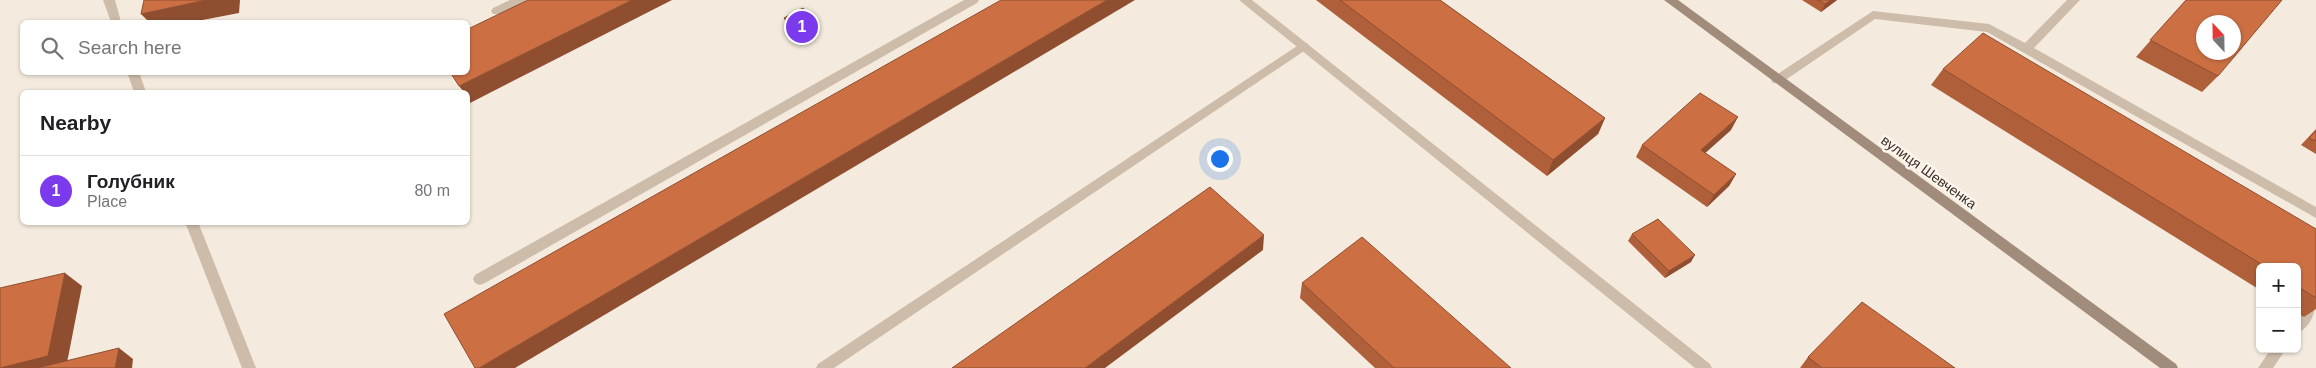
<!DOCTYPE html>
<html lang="en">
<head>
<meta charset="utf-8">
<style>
  :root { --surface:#fff; --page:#f2f2f2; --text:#202124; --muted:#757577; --line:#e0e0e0; --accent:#7c3aed }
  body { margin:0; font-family:Arial,sans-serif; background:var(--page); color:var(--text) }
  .controls { position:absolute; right:15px; bottom:15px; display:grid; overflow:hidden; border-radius:8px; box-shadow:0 1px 4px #0004 }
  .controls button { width:45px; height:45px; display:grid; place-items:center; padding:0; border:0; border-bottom:1px solid var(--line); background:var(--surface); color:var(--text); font:25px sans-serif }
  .compass { position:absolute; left:2196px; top:15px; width:45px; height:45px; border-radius:50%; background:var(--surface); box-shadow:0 1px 4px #0004; rotate:338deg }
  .you { position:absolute; left:1219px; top:158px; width:18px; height:18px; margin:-12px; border:4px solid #fff; border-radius:50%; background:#1a73e8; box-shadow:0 0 0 8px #1a73e833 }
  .badge { display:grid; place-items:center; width:32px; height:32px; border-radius:50%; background:var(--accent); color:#fff; font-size:16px; font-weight:700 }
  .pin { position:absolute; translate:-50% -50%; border:2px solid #fff; box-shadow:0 1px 5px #0006 }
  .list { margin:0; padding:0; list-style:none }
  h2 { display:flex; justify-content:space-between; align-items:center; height:65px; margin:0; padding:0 20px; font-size:21px }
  h2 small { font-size:16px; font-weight:400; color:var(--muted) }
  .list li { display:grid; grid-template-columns:32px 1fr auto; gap:15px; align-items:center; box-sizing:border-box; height:70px; padding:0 20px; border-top:1px solid var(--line) }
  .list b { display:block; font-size:19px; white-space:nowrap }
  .list p { margin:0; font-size:16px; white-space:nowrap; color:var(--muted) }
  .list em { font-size:16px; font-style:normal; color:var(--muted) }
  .icon { flex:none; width:28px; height:28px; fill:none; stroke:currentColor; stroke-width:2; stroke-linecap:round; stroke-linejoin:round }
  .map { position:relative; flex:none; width:2316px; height:368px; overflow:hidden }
  .search { position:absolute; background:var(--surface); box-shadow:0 1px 4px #0004; left:20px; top:20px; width:450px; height:55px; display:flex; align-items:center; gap:12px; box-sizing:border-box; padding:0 18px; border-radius:8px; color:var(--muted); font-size:19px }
  .panel { position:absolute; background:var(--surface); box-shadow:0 1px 4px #0004; left:20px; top:90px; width:450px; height:135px; border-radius:8px }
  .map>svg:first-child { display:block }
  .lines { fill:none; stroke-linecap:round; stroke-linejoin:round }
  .lane { fill:#cdbca9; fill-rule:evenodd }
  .street { fill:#cdbca9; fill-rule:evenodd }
  .secondary { fill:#a18b7a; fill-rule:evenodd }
  .wall { fill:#af603a }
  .shaded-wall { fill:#8f4e30 }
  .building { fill:#cc7044; stroke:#8f4e30; fill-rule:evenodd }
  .labels { text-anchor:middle; stroke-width:5; stroke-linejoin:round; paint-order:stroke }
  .street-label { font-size:14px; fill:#3a3029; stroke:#fbf5eb }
</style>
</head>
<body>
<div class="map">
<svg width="2316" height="368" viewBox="0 0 2316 368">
  <rect width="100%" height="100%" fill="#f4ebde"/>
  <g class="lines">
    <g class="lane">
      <polygon points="103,0 115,0 121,22 111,22"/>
      <polygon points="964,0 979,0 977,3 485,283 480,285 475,283 473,279 475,275"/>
      <polygon points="1239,0 1252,0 1710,364 1712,368 1695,368"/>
      <polygon points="2067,0 2080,0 2034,48 2316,207 2316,218 1987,32 1875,19 1781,83 1773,83 1771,80 1773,77 1873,11 1989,24 2025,43"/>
      <polygon points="127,72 139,72 146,92 134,92"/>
      <polygon points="185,222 198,222 256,368 242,368"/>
      <path d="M2316,296C2316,310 2312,327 2297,333C2297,319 2301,302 2316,296Z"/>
      <polygon points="2271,349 2286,349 2273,368 2258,368"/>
    </g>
    <g class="street">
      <polygon points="510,0 526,0 524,3 501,14 493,14 491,11 493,8"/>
      <polygon points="1303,42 1307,43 1309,46 1307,49 834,368 816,368 818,364"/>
    </g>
    <polygon class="secondary" points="1664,0 1678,0 2176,364 2178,368 2160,368"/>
  </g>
  <g class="wall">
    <polygon points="1316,0 1440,0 1605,118 1598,134 1547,176"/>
    <polygon points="1802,0 1837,0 1821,12"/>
    <polygon points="2186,0 2218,76 2202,92 2136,57"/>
    <polygon points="784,18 814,19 817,27 798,37 787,26"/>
    <polygon points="1943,69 2316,229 2316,309 2304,317 2297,313 2297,267 2260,267 2260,290 1931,85"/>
    <polygon points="2316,129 2316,154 2301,145"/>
    <polygon points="1731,130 1705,153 1736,174 1729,186 1707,207 1636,157 1642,145"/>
    <polygon points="1632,234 1691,262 1665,278 1628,241"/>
    <polygon points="1302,283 1511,368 1375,368 1300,298"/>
    <polygon points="1808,357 1955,368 1800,368"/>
  </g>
  <g class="shaded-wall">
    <polygon points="206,0 240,0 239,13 192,22 149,22 141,14"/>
    <polygon points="632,0 672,0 470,103 468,99 468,92 464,92 459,86"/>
    <polygon points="1107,0 1135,0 515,368 479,368"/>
    <polygon points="1831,0 1837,0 1821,12 1825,4"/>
    <polygon points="814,19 817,27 798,37 796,30"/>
    <polygon points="1738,117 1731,130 1694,163 1701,150"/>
    <polygon points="1605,118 1598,134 1547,176 1553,160"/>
    <polygon points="1736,174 1729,186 1707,207 1714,195"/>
    <polygon points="1264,235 1263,250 1105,368 1085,368"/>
    <polygon points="1695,255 1691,262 1665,278 1669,271"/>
    <polygon points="65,273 82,286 66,368 0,368"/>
    <polygon points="119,348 133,359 132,368 115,368"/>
  </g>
  <g class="building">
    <polygon points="144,0 206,0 141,14"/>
    <polygon points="528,0 632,0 459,86 450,72 468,72 468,29"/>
    <polygon points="1001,0 1107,0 479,368 475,368 444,314"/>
    <polygon points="1340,0 1440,0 1605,118 1553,160"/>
    <polygon points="1818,0 1831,0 1825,4"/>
    <path d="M2186,0H2282L2218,76L2150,40ZM2204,22H2234V52H2204Z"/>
    <polygon points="803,8 814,19 796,30 784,18"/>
    <polygon points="1983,33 2316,229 2316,298 2297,286 2297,267 2266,267 1943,69"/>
    <polygon points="1700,93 1738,117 1701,150 1736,174 1714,195 1642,145"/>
    <polygon points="2316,131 2316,141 2309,138"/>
    <polygon points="1210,187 1264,235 1085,368 952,368"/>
    <polygon points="1658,219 1695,255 1669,271 1632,234"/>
    <polygon points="1362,237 1511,368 1394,368 1302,283"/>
    <polygon points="65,273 48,356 0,368 0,288"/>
    <polygon points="1862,302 1955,368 1822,368 1808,357"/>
    <polygon points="119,348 115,368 37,368"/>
  </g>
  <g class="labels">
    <g class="street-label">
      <text transform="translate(1929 172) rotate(36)" y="5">вулиця Шевченка</text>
    </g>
  </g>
</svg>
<div class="controls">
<button>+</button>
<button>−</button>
</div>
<svg class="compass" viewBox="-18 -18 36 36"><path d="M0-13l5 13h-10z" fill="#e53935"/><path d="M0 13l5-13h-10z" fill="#757577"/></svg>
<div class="you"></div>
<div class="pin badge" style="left:802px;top:27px">1</div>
<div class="search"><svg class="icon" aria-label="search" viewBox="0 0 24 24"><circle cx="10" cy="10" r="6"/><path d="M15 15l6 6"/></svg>Search here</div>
<section class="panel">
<h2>Nearby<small></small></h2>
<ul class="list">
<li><span class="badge">1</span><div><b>Голубник</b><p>Place</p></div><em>80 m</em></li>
</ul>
</section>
</div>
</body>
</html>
